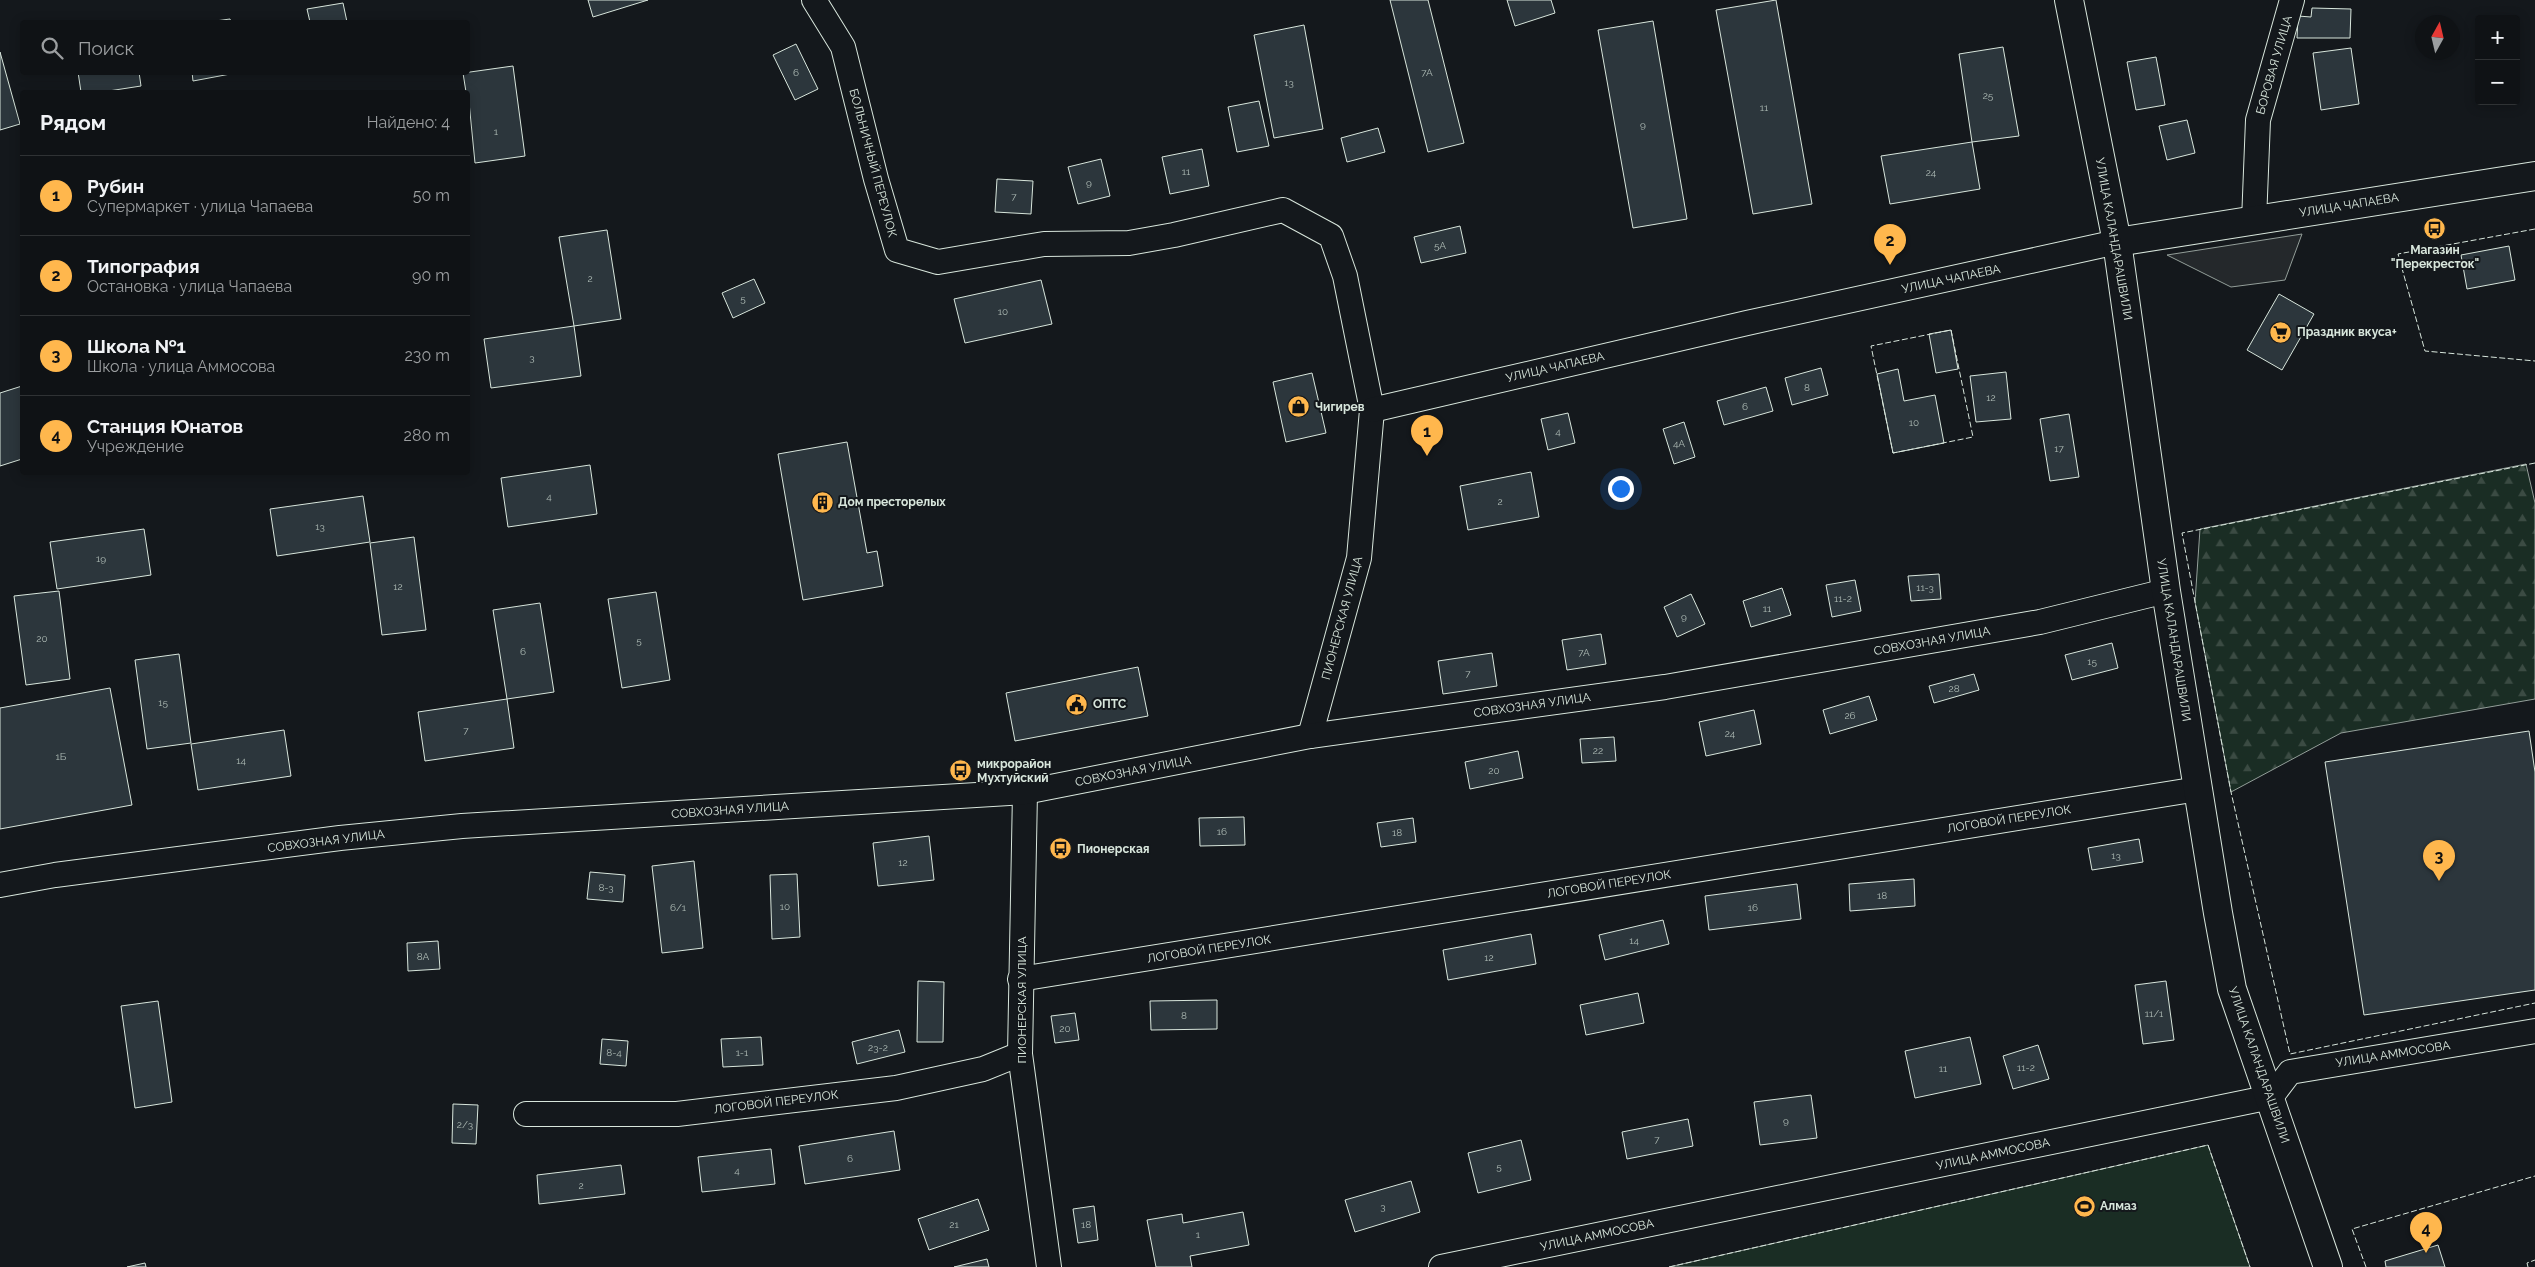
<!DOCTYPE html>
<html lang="ru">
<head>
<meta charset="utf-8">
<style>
  :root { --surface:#0f1215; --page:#1d2022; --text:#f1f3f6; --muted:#9b9ea0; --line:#2f3234; --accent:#ffb74d }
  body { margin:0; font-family:Raleway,sans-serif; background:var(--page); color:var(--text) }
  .controls { position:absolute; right:15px; top:15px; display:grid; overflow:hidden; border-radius:5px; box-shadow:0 2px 12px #0003 }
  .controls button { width:45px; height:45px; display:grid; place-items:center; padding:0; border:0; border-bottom:1px solid var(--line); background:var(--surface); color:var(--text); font:25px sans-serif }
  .compass { position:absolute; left:2415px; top:15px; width:45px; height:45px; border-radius:50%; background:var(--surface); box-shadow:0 2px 12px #0003; rotate:8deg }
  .you { position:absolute; left:1620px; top:488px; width:18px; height:18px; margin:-12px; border:4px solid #fff; border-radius:50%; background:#1a73e8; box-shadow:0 0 0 8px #1a73e833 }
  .badge { display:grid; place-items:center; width:32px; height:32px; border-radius:50%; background:var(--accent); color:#111; font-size:16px; font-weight:700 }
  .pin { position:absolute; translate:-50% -41px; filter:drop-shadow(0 1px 2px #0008) }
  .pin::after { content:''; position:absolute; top:26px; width:18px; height:15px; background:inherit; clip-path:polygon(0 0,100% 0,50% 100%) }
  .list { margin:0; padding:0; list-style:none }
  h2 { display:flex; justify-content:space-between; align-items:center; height:65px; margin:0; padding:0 20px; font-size:21px }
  h2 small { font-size:16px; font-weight:400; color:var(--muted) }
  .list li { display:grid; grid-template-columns:32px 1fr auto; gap:15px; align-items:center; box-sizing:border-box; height:80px; padding:0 20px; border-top:1px solid var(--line) }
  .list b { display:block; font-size:19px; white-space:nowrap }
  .list p { margin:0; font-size:16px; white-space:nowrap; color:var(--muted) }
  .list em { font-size:16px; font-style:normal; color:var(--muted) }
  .icon { flex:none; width:28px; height:28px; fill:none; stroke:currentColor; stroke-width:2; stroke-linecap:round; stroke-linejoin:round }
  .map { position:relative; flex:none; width:2535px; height:1267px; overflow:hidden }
  .search { position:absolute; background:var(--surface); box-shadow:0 2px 12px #0003; left:20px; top:20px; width:450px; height:55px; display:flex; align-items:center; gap:12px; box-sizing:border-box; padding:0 18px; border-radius:5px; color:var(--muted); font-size:19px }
  .panel { position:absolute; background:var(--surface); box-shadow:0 2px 12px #0003; left:20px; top:90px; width:450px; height:385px; border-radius:5px }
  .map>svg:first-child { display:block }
  .forest { fill:url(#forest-firs); stroke:#939e99 }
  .park { fill:#1a2d24; stroke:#939e99 }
  .parking { fill:#24282b; stroke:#939e99 }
  .building { fill:#2c363c; stroke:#d8e6dc }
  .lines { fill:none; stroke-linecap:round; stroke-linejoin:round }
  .minor-casing { stroke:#d8e6dc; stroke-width:26 }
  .secondary-casing { stroke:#d8e6dc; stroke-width:30 }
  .minor { stroke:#14181c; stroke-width:24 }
  .secondary { stroke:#14181c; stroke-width:28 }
  .fence { stroke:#d8e6dc; stroke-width:1; stroke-dasharray:6 2.5; stroke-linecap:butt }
  .labels { text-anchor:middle; stroke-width:4; stroke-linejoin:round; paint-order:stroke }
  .number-label { font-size:10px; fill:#adbab4 }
  .street-label { font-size:12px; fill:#d8e6dc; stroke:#14181c }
  .poi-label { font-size:12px; font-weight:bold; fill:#d8e6dc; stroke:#14181c; text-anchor:start }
</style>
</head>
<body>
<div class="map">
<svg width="2535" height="1267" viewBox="0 0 2535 1267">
  <defs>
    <pattern id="forest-firs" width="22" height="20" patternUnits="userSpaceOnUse" patternTransform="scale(1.25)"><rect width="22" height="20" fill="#1a2d24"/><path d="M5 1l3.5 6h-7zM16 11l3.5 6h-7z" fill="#3b4b43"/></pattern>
  </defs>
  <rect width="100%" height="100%" fill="#14181c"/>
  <polygon class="forest" points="2526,464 2535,503 2535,699 2341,733 2231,792 2195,602 2200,529"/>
  <polygon class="park" points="2208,1145 2250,1267 1669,1267"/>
  <polygon class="parking" points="2302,234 2285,280 2231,287 2167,255"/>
  <g class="building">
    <polygon points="588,0 648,0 593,17"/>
    <polygon points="1390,0 1428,0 1464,143 1428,152"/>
    <polygon points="1507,0 1551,0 1555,13 1515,26"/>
    <polygon points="1776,0 1812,204 1753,214 1716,10"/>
    <polygon points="343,3 347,22 310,22 307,9"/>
    <polygon points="2312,8 2351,9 2350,38 2297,38 2298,16 2311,17"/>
    <polygon points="230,19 231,22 208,22"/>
    <polygon points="1653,21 1687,219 1633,228 1598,30"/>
    <polygon points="1304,25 1323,129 1274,138 1254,35"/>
    <polygon points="796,44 818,89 795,100 773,55"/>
    <polygon points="2003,47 2019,136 1972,142 1959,54"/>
    <polygon points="2351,48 2359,104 2321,110 2313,53"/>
    <polygon points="0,52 20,124 0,130"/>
    <polygon points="2156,57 2165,105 2136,110 2127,62"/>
    <polygon points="513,66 525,156 475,163 468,92 466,92 463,73"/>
    <polygon points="78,72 139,72 141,86 102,92 81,92"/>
    <polygon points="192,72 241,72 193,81"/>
    <polygon points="1259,101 1269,146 1237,152 1228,107"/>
    <polygon points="2187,120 2195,153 2167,160 2159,126"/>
    <polygon points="1378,128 1385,152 1347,162 1341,138"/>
    <polygon points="1972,142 1980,189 1890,204 1881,156"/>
    <polygon points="1202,149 1209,186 1170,194 1162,157"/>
    <polygon points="1101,159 1110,196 1078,204 1068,167"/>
    <polygon points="997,179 1033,181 1031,214 995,212"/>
    <polygon points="1460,226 1466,253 1421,263 1414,237"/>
    <polygon points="607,230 621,319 574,326 559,237"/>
    <polygon points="2509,246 2515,280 2467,289 2461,255"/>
    <polygon points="754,279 765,303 733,318 722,293"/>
    <polygon points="1041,280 1052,324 965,343 954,299"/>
    <polygon points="2279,294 2314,314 2282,370 2247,350"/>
    <polygon points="574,326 581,376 491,388 484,339"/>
    <polygon points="1951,330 1958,369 1936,373 1929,334"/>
    <polygon points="1821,368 1828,395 1792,405 1785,378"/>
    <polygon points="1898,369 1904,401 1935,395 1944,443 1893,453 1877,374"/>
    <polygon points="2006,372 2011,419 1976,422 1970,376"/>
    <polygon points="1312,373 1326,433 1286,442 1273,382"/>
    <polygon points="22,386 22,459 0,466 0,393"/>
    <polygon points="1766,387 1773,411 1724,425 1717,401"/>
    <polygon points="1568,413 1575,443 1548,450 1541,419"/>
    <polygon points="2069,414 2079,477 2050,481 2040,419"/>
    <polygon points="1684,422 1695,457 1674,464 1663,429"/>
    <polygon points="847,442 867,553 877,551 883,586 803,600 778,454"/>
    <polygon points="590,465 597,514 508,527 501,478"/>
    <polygon points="1531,472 1539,517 1468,530 1460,486"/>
    <polygon points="363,496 370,542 277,556 270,509"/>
    <polygon points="144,529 151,575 57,589 50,542"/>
    <polygon points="414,537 426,630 382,635 370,543"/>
    <polygon points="1939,574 1941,599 1911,601 1908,576"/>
    <polygon points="1855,580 1861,611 1832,617 1826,585"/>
    <polygon points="1782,588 1791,615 1751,627 1743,601"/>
    <polygon points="59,591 70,679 26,685 14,596"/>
    <polygon points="656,592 670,680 622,688 608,599"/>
    <polygon points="1691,594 1705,624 1677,637 1664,607"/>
    <polygon points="540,603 554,692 507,699 493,610"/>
    <polygon points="1601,634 1606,664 1567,670 1562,640"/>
    <polygon points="2112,643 2118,668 2072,680 2065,655"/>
    <polygon points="1492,653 1497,686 1443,694 1438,661"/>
    <polygon points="179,654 191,743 147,749 135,660"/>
    <polygon points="1138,667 1148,716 1015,741 1006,693"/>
    <polygon points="1974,674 1979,690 1934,703 1929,686"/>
    <polygon points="110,688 132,805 0,829 0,708"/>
    <polygon points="1869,696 1877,720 1830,734 1823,710"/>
    <polygon points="507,699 514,748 425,761 418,712"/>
    <polygon points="1754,710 1761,744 1706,756 1699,722"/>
    <polygon points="284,730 291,776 198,790 191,744"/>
    <polygon points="2529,731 2535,772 2535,990 2364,1015 2325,762"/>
    <polygon points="1614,737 1616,761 1582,763 1580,739"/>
    <polygon points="1518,751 1523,778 1470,789 1465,762"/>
    <polygon points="1244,817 1245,845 1200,846 1199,818"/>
    <polygon points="1413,818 1416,842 1381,847 1377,823"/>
    <polygon points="929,836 934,880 878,886 873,843"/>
    <polygon points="2139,839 2143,862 2092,870 2088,848"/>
    <polygon points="694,861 703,948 662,953 652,866"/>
    <polygon points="590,872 625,875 623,902 587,899"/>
    <polygon points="797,874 800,937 772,939 770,875"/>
    <polygon points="1914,879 1915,906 1850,911 1849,884"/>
    <polygon points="1797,884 1801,919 1709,930 1705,896"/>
    <polygon points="1663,920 1669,944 1605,960 1599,935"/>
    <polygon points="1531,934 1536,964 1448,980 1443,950"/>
    <polygon points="438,941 440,969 408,971 407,943"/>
    <polygon points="918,981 944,982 943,1042 917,1042"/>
    <polygon points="2166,981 2174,1040 2143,1044 2135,985"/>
    <polygon points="1638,993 1644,1023 1586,1035 1580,1005"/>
    <polygon points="1217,1000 1217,1029 1151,1030 1150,1001"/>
    <polygon points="158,1001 172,1102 135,1108 121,1006"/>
    <polygon points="1075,1013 1079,1040 1055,1043 1051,1016"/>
    <polygon points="899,1030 905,1052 857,1064 852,1042"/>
    <polygon points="761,1037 763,1065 723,1067 721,1039"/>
    <polygon points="1970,1037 1981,1084 1915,1098 1905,1051"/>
    <polygon points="602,1039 628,1041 626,1066 600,1064"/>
    <polygon points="2038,1045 2049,1079 2013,1089 2003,1056"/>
    <polygon points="1811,1095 1817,1138 1760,1145 1754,1102"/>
    <polygon points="453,1104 478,1105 476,1144 452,1143"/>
    <polygon points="1688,1119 1693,1146 1627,1159 1622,1132"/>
    <polygon points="894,1131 900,1170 805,1184 799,1146"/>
    <polygon points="1521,1140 1531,1180 1478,1193 1468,1153"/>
    <polygon points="771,1149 775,1184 702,1192 698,1157"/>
    <polygon points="621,1165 625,1194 539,1204 537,1175"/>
    <polygon points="1411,1181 1420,1212 1355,1232 1345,1200"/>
    <polygon points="978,1199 989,1230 929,1250 918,1219"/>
    <polygon points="1094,1206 1098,1240 1078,1243 1073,1209"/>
    <polygon points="1243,1212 1249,1245 1190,1256 1192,1267 1156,1267 1147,1220 1182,1214 1183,1223"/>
    <polygon points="2438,1245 2445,1267 2386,1267 2385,1261"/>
    <polygon points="987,1259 989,1267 954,1267"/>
    <polygon points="145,1263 146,1267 127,1267"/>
  </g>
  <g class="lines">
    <defs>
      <g id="minor">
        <polyline points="814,0 843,47 876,179 897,250 938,262 1044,244 1129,243 1174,235 1283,210 1331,236 1345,276 1372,410 1359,558 1310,736"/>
        <polyline points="2254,221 2258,120 2292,0"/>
        <polyline points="1372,410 1747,323 2117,242"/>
        <polyline points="1025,792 1020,1054 1049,1267"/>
        <polyline points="0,885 55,875 340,838 462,826 1025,792 1310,736 1665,687 2040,622 2166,591"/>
        <polyline points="1020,979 2198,789"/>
        <polyline points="526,1114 677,1114 896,1088 983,1069 1020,1054"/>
        <polyline points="1441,1267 2271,1097 2290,1072 2535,1031"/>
      </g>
      <g id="secondary">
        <polyline points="2069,0 2117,242 2166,591 2218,913 2232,989 2328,1267"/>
        <polyline points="2117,242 2535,176"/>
      </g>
    </defs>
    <use href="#minor" class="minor-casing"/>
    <use href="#secondary" class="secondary-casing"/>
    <use href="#minor" class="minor"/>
    <use href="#secondary" class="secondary"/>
    <g class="fence">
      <polyline points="2535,229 2398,254 2425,351 2535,361"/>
      <polygon points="1951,330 1973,437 1893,453 1871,346"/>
      <polyline points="2535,463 2182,533 2231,792 2290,1054 2535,1003"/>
      <polyline points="1669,1267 2208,1145 2250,1267"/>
      <polyline points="2366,1267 2352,1229 2535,1176"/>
      <polyline points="2528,1267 2527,1263 2535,1260"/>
    </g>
  </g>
  <defs>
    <symbol id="bus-disc" viewBox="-11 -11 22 22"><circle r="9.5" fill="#ffb74d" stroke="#14181c"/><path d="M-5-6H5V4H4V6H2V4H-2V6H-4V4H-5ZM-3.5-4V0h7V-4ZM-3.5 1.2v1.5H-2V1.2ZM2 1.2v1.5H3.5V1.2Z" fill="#111"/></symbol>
    <symbol id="supermarket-disc" viewBox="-11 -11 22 22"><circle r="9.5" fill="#ffb74d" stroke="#14181c"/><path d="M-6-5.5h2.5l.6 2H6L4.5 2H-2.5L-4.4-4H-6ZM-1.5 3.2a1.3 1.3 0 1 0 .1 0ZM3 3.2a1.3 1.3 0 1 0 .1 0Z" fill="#111"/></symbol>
    <symbol id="shop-disc" viewBox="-11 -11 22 22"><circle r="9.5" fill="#ffb74d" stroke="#14181c"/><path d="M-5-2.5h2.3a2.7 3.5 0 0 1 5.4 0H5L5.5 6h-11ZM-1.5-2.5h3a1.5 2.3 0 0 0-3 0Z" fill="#111"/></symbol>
    <symbol id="building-disc" viewBox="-11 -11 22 22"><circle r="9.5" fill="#ffb74d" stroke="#14181c"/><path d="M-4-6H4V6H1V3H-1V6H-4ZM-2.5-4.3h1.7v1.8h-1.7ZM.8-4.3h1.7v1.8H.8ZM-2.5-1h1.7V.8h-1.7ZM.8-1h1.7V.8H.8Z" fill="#111"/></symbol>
    <symbol id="civic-disc" viewBox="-11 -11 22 22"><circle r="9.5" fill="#ffb74d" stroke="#14181c"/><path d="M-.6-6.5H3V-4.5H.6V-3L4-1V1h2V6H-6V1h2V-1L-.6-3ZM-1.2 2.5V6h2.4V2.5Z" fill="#111"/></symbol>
    <symbol id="stadium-disc" viewBox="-11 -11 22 22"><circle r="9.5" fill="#ffb74d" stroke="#14181c"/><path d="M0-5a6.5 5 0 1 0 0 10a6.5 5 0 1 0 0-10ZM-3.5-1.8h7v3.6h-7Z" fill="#111"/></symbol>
  </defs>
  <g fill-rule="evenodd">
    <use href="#bus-disc" x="2422" y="216" width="25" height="25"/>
    <use href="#supermarket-disc" x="2268" y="320" width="25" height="25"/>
    <use href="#shop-disc" x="1286" y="394" width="25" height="25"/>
    <use href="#building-disc" x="810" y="490" width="25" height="25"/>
    <use href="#civic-disc" x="1064" y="692" width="25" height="25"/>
    <use href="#bus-disc" x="948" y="758" width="25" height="25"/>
    <use href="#bus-disc" x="1048" y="836" width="25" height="25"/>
    <use href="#stadium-disc" x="2072" y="1194" width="25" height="25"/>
  </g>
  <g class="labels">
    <g class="number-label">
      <text x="796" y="76">6</text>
      <text x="1427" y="76">7А</text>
      <text x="1289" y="86">13</text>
      <text x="1988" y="99">25</text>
      <text x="1764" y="111">11</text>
      <text x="1643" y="128">9</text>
      <text x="496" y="135">1</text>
      <text x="1186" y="175">11</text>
      <text x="1931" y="176">24</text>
      <text x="1089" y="186">9</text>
      <text x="1014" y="200">7</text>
      <text x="1440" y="249">5А</text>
      <text x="590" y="282">2</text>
      <text x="743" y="302">5</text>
      <text x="1003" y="315">10</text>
      <text x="532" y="361">3</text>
      <text x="1807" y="391">8</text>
      <text x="1991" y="401">12</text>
      <text x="1745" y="410">6</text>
      <text x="1914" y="426">10</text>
      <text x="1558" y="435">4</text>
      <text x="1679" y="447">4А</text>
      <text x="2059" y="452">17</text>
      <text x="549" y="500">4</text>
      <text x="1500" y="505">2</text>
      <text x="320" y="530">13</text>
      <text x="101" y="562">19</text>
      <text x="398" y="590">12</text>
      <text x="1925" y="591">11-3</text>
      <text x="1843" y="602">11-2</text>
      <text x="1767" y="612">11</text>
      <text x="1684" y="620">9</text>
      <text x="42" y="642">20</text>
      <text x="639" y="644">5</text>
      <text x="523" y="655">6</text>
      <text x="1584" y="656">7А</text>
      <text x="2092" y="665">15</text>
      <text x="1468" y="677">7</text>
      <text x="1954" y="692">28</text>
      <text x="163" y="706">15</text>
      <text x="1850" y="719">26</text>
      <text x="466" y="734">7</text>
      <text x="1730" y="737">24</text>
      <text x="1598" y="754">22</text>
      <text x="61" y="760">1Б</text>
      <text x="241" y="764">14</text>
      <text x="1494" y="774">20</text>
      <text x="1222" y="835">16</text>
      <text x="1397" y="836">18</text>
      <text x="2116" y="859">13</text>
      <text x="903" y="866">12</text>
      <text x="606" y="891">8-3</text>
      <text x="1882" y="899">18</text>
      <text x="785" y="910">10</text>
      <text x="678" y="911">6/1</text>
      <text x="1753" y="911">16</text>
      <text x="1634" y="944">14</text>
      <text x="423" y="960">8А</text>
      <text x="1489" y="961">12</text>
      <text x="2154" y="1017">11/1</text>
      <text x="1184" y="1019">8</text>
      <text x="1065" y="1032">20</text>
      <text x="878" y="1051">23-2</text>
      <text x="614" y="1056">8-4</text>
      <text x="742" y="1056">1-1</text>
      <text x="2026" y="1071">11-2</text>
      <text x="1943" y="1072">11</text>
      <text x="1786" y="1124">9</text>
      <text x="465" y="1128">2/3</text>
      <text x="1657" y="1143">7</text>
      <text x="850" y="1162">6</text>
      <text x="1499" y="1170">5</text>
      <text x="737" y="1174">4</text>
      <text x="581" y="1189">2</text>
      <text x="1383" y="1210">3</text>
      <text x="954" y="1228">21</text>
      <text x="1086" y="1228">18</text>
      <text x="1198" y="1238">1</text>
    </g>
    <g class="street-label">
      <text transform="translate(2274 65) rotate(-74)" y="4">БОРОВАЯ УЛИЦА</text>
      <text transform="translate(873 163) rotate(75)" y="4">БОЛЬНИЧНЫЙ ПЕРЕУЛОК</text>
      <text transform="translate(2349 205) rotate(-9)" y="4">УЛИЦА ЧАПАЕВА</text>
      <text transform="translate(2114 239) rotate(80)" y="4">УЛИЦА КАЛАНДАРАШВИЛИ</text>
      <text transform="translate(1951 279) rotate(-12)" y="4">УЛИЦА ЧАПАЕВА</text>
      <text transform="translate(1555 367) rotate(-13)" y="4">УЛИЦА ЧАПАЕВА</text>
      <text transform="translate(1342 618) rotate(-75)" y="4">ПИОНЕРСКАЯ УЛИЦА</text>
      <text transform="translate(2174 640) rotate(81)" y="4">УЛИЦА КАЛАНДАРАШВИЛИ</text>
      <text transform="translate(1932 641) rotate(-10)" y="4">СОВХОЗНАЯ УЛИЦА</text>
      <text transform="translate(1532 705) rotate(-8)" y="4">СОВХОЗНАЯ УЛИЦА</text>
      <text transform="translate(1133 771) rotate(-11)" y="4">СОВХОЗНАЯ УЛИЦА</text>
      <text transform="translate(730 810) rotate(-4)" y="4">СОВХОЗНАЯ УЛИЦА</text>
      <text transform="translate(2009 819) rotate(-9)" y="4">ЛОГОВОЙ ПЕРЕУЛОК</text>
      <text transform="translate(326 841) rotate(-7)" y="4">СОВХОЗНАЯ УЛИЦА</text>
      <text transform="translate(1609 884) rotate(-9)" y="4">ЛОГОВОЙ ПЕРЕУЛОК</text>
      <text transform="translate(1209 949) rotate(-9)" y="4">ЛОГОВОЙ ПЕРЕУЛОК</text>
      <text transform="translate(1022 1000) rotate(-90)" y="4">ПИОНЕРСКАЯ УЛИЦА</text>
      <text transform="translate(2393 1054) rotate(-9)" y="4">УЛИЦА АММОСОВА</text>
      <text transform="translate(2259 1065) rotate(71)" y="4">УЛИЦА КАЛАНДАРАШВИЛИ</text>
      <text transform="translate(776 1102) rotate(-7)" y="4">ЛОГОВОЙ ПЕРЕУЛОК</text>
      <text transform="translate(1993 1154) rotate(-12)" y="4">УЛИЦА АММОСОВА</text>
      <text transform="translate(1597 1235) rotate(-12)" y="4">УЛИЦА АММОСОВА</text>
    </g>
    <g class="poi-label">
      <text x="2435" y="254" text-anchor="middle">Магазин<tspan x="2435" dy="14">"Перекресток"</tspan></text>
      <text x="2297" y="336">Праздник вкуса+</text>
      <text x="1315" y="411">Чигирев</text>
      <text x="838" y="506">Дом престорелых</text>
      <text x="1093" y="708">ОПТС</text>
      <text x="977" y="768">микрорайон<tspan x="977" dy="14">Мухтуйский</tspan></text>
      <text x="1077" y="853">Пионерская</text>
      <text x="2100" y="1210">Алмаз</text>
    </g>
  </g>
</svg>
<div class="controls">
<button>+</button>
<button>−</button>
</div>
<svg class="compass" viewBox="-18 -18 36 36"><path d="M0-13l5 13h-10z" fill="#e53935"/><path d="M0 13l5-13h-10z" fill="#9b9ea0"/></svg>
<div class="you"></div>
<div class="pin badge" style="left:1427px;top:456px">1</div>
<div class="pin badge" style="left:1890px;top:265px">2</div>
<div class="pin badge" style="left:2439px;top:881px">3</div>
<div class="pin badge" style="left:2426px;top:1253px">4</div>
<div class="search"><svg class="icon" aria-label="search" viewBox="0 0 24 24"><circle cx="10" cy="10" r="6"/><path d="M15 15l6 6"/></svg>Поиск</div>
<section class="panel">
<h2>Рядом<small>Найдено: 4</small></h2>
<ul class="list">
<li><span class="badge">1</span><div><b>Рубин</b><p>Супермаркет · улица Чапаева</p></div><em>50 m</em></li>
<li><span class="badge">2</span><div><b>Типография</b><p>Остановка · улица Чапаева</p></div><em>90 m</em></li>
<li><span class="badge">3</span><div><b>Школа №1</b><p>Школа · улица Аммосова</p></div><em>230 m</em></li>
<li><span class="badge">4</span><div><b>Станция Юнатов</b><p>Учреждение</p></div><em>280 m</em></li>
</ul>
</section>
</div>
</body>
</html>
